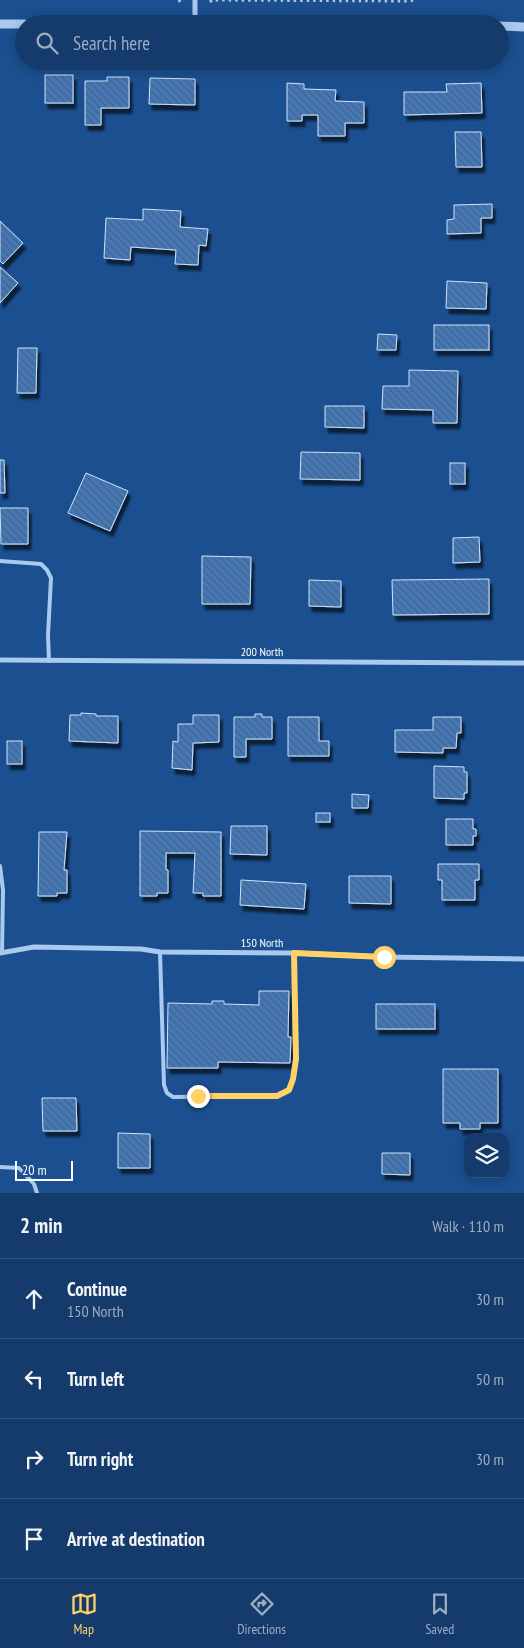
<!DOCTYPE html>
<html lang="en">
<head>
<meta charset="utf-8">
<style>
  :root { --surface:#143b6b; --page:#214673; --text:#f1f3f6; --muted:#9dadc1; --line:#33557e; --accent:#ffd166 }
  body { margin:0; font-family:"PT Sans Narrow",sans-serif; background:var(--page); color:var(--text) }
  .controls { position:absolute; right:15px; bottom:15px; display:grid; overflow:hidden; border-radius:10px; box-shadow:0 2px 12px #0003 }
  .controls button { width:45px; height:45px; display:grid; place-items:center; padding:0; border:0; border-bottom:1px solid var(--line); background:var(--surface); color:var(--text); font:25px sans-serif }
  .scale { position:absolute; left:15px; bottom:12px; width:58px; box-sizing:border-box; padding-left:5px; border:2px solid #fff; border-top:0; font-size:14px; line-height:18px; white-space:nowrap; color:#fff; -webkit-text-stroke:4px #1b4f8f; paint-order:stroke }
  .stop { position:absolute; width:15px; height:15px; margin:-11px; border:4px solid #ffd166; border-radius:50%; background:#fff }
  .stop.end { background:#ffd166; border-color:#fff; box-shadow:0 1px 5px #0008 }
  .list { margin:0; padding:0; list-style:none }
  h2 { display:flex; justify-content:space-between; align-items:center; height:65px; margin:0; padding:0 20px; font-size:21px }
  h2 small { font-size:16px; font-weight:400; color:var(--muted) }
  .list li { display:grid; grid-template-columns:32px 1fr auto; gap:15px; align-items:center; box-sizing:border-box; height:80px; padding:0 20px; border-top:1px solid var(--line) }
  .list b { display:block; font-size:19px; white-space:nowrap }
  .list p { margin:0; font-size:16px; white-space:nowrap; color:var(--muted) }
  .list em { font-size:16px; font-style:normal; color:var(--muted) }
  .icon { flex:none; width:28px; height:28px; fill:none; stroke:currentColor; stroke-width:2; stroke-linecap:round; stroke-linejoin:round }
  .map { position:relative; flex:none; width:524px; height:1193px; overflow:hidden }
  .search { position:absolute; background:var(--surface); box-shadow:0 2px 12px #0003; left:15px; right:15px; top:15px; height:55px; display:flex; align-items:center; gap:12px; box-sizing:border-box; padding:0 18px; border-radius:28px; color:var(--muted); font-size:19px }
  .sheet { height:385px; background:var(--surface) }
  nav { display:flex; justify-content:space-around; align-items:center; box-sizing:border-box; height:70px; border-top:1px solid var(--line); background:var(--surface); font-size:14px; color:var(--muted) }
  nav a { display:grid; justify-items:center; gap:2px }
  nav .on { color:var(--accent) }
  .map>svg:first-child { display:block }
  .building { fill:url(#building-back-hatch); stroke:#cfe3fa; filter:url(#shadow) }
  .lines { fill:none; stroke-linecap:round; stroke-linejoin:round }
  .path { stroke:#a9c9ee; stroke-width:3; stroke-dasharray:2.5 4; stroke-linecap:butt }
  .service { stroke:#a9c9ee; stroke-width:4 }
  .minor { stroke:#a9c9ee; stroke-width:5 }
  .tertiary { stroke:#a9c9ee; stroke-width:9 }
  .route { stroke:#ffd166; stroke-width:6 }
  .labels { text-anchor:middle; stroke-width:4.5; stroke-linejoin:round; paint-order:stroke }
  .street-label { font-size:12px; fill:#fff; stroke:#1b4f8f }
</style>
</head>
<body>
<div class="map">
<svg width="524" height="1193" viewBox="0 0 524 1193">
  <defs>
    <pattern id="building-back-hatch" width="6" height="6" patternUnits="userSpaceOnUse" patternTransform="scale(1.25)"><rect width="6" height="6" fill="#4478b7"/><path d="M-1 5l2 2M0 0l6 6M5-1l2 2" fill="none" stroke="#486282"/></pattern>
    <filter id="shadow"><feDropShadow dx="3" dy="5.5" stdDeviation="1" flood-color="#0009"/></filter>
  </defs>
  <rect width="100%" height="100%" fill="#1b4f8f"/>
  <g class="building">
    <rect x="45" y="75" width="28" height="28"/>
    <polygon points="107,77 129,77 129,108 101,108 101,125 85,125 85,81 107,81"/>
    <polygon points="150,78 195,79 195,105 149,104"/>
    <polygon points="287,83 304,84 304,89 336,90 335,101 364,102 364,123 345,123 345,136 318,136 318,115 302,115 302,121 287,121"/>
    <polygon points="481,83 482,113 404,115 404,92 447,92 446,84"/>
    <polygon points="455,132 481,132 482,167 456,167"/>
    <polygon points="492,204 492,218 481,218 481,233 447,234 447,220 454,219 454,205"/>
    <polygon points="143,209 181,211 180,227 208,229 206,246 199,245 198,265 175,264 176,250 131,247 130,260 104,258 106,218 143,220"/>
    <polygon points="0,221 23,243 3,264 0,261"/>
    <polygon points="0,267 18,283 0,303"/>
    <polygon points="447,281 487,283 486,309 446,308"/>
    <rect x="434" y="325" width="55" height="25"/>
    <polygon points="378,334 397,335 396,350 377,350"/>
    <polygon points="18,348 37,348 36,393 17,393"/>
    <polygon points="409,370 458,371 457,423 433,423 433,410 382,409 383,386 409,386"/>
    <polygon points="325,406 364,406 364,428 325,427"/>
    <polygon points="301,452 360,453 360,480 300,479"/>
    <polygon points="0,460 4,460 5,493 0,493"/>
    <rect x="450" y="463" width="15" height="21"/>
    <polygon points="86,473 128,491 110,531 68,513"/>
    <polygon points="0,508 28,508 28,544 1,544"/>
    <polygon points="479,537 480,562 453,563 453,538"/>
    <polygon points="202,556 251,557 250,604 202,604"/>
    <polygon points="489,579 489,614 393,615 392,580"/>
    <polygon points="309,580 341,581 341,607 309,606"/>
    <polygon points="81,713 96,714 96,716 118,716 118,743 69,741 70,715 81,715"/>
    <polygon points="255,714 262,714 262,717 272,717 272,739 246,739 246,757 234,757 234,717 255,717"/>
    <polygon points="193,715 219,715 219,742 193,743 192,770 172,768 173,741 178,742 178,724 193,724"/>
    <polygon points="288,717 319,717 319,741 329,741 329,756 288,756"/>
    <polygon points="433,717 461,717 461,733 457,733 456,748 443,748 443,753 395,752 395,730 433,730"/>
    <rect x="7" y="741" width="15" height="23"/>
    <polygon points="434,766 464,767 464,772 467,772 467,793 464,793 464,799 434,798"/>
    <polygon points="352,794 369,795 368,808 352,808"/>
    <rect x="316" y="813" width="14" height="9"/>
    <polygon points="446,819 473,819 473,829 476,829 476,836 473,836 473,845 446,845"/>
    <polygon points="231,826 267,826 267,855 230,854"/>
    <polygon points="140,831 221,832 221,896 203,896 203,893 193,893 195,853 166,853 166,870 168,870 168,893 157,893 157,896 140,896"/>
    <polygon points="39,832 67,832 64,870 67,870 67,893 57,893 57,896 38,896"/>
    <polygon points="438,864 479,864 479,880 475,880 475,900 442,900 442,880 438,880"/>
    <polygon points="349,876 391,876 391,904 349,903"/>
    <polygon points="241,880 306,884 304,909 240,905"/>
    <polygon points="259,991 289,991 288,1037 291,1037 290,1063 218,1062 218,1068 167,1068 168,1003 212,1004 212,1001 224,1001 224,1004 259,1005"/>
    <rect x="376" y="1004" width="59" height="25"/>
    <polygon points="443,1069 498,1069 498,1123 480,1123 480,1129 460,1129 460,1123 443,1123"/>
    <polygon points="42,1098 76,1098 77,1131 43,1131"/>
    <polygon points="118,1133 150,1134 150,1168 118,1168"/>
    <polygon points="382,1153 410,1153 410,1175 382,1174"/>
  </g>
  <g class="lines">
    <g class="path">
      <polyline points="179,0 180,2"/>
      <polyline points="210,2 212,0 406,1 417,0"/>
    </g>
    <g class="service">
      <polyline points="0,561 41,564 47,570 51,578 48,635 49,661"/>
      <polyline points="0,866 3,890 2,953"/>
      <polyline points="160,952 164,1085 167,1093 173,1097 277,1096 289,1090 293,1079 296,1059 294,953"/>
      <polyline points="0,1167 19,1168 34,1184 37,1193"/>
    </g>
    <g class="minor">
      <polyline points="195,24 195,0"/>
      <polyline points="0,660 524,663"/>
      <polyline points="0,953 34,947 141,949 160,952 294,953 384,957 524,959"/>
    </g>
    <g class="tertiary">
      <polyline points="0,24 24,24"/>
      <polyline points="500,26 524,27"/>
    </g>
  </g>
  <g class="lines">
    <polyline class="route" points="198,1096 277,1096 289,1090 293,1079 296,1059 294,953 384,957"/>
  </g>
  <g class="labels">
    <g class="street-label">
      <text x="262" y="656">200 North</text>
      <text x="262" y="947">150 North</text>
    </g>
  </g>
</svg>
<div class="controls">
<button><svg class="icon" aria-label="layers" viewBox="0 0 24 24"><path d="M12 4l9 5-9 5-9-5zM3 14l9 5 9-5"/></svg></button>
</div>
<div class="scale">20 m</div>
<div class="stop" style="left:384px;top:957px"></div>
<div class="stop end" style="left:198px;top:1096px"></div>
<div class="search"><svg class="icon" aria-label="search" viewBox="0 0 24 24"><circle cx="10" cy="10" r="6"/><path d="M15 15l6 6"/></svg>Search here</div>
</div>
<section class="sheet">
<h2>2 min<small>Walk · 110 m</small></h2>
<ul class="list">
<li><svg class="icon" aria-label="ahead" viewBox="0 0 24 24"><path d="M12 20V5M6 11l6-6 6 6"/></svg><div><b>Continue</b><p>150 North</p></div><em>30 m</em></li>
<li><svg class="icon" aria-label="left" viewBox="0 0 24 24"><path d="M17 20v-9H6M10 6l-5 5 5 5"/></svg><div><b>Turn left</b></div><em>50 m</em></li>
<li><svg class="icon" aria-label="right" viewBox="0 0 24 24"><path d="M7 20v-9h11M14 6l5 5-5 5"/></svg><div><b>Turn right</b></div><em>30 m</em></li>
<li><svg class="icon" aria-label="arrive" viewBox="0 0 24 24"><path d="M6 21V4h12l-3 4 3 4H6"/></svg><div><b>Arrive at destination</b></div></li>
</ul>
</section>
<nav>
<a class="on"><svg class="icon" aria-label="map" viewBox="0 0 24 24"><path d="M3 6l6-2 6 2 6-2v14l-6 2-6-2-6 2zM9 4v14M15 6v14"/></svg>Map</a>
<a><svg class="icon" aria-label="directions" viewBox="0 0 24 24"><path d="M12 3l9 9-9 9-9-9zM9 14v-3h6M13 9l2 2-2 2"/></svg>Directions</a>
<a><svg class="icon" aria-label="saved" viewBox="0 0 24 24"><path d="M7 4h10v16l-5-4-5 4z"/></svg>Saved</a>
</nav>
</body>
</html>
